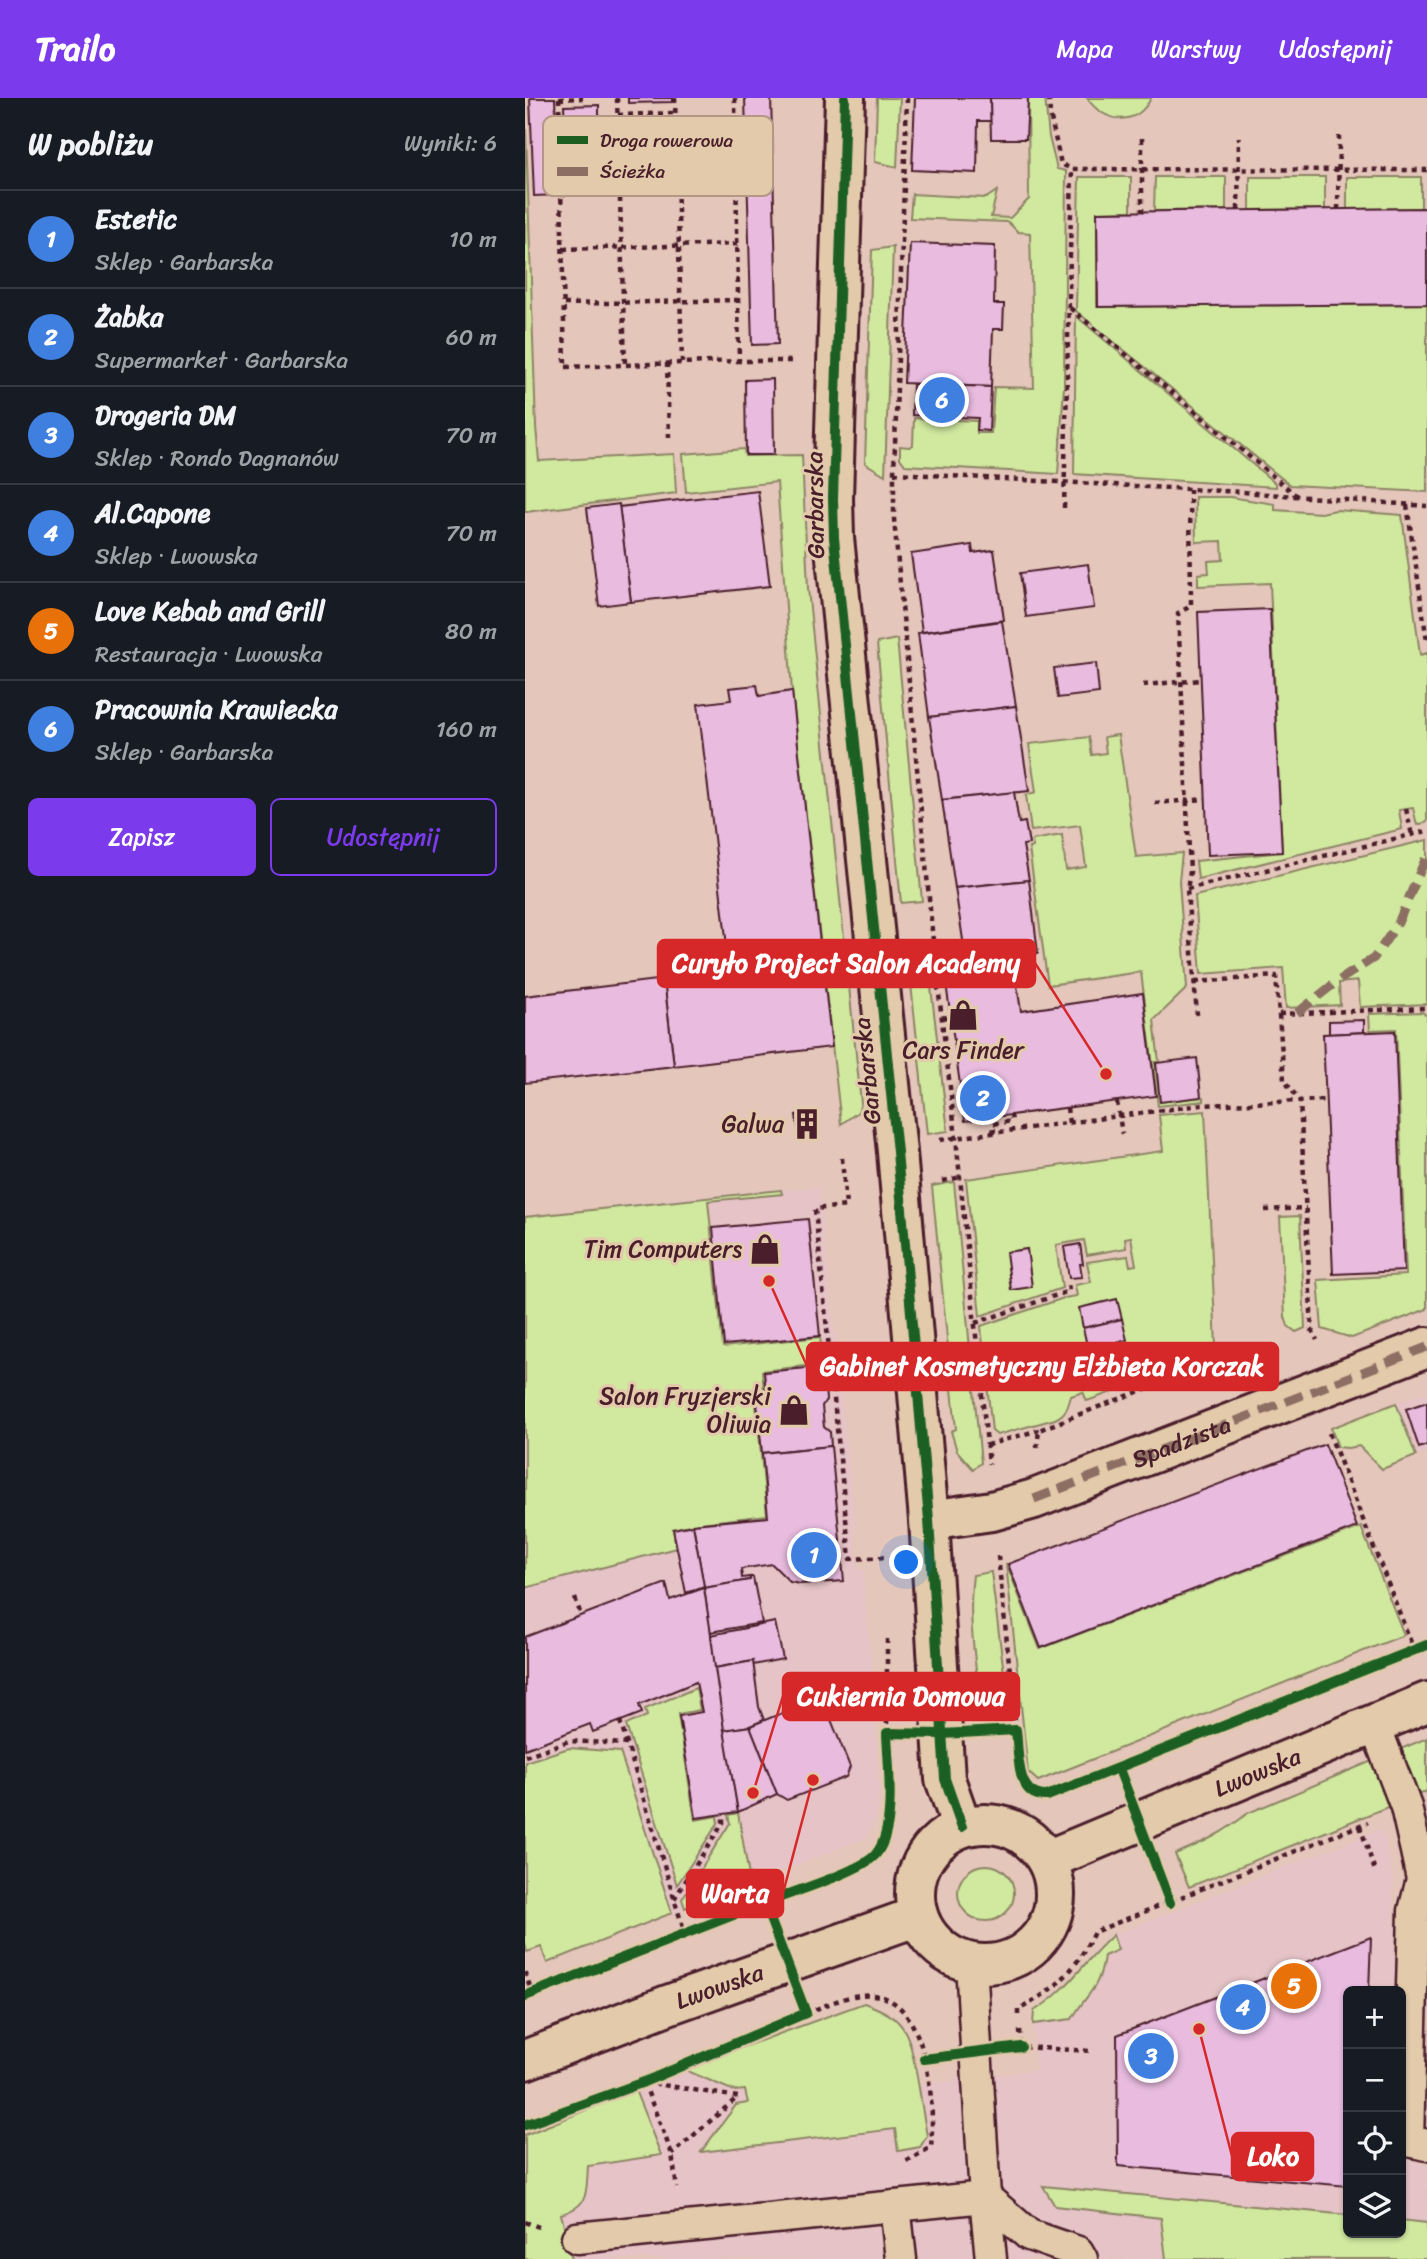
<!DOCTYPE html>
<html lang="pl">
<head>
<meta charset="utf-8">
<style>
  :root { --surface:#171b24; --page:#242831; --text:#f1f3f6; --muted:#9ea1a6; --line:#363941; --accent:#7c3aed }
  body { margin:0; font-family:Sriracha,sans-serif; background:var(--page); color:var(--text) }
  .controls { position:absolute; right:21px; bottom:21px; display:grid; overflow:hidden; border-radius:10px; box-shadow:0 2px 5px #0004 }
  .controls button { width:63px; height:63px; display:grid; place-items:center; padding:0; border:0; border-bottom:2px solid var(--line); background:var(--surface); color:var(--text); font:35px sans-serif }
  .you { position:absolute; left:382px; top:1465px; width:24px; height:24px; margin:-18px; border:5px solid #fff; border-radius:50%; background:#1a73e8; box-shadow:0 0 0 10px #1a73e833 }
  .badge { display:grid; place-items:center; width:46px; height:46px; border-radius:50%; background:var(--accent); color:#fff; font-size:23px; font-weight:700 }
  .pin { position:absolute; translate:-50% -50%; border:4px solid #fff; box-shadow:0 2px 7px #0006 }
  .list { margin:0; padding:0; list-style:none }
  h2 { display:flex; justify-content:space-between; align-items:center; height:91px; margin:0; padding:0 28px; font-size:30px }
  h2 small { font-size:23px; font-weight:400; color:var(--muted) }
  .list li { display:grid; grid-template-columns:46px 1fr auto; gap:21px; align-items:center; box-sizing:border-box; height:98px; padding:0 28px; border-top:2px solid var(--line) }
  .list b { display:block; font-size:26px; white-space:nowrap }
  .list p { margin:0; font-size:23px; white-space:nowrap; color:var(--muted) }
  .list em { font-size:23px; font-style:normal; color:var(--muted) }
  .actions { display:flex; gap:14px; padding:21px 28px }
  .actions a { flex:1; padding:16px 0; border:2px solid var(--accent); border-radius:10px; text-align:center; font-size:24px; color:var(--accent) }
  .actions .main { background:var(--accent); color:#fff }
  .icon { flex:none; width:38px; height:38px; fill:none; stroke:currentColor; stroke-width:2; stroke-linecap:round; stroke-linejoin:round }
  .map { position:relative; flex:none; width:902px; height:2161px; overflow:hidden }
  header { display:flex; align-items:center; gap:42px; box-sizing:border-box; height:98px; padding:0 35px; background:var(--accent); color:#fff }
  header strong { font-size:33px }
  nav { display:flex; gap:38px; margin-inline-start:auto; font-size:24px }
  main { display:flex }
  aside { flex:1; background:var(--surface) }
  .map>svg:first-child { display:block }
  .built { fill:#e5c3c6 }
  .green { fill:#d0e99f; stroke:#8d8465; stroke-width:2 }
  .building { fill:#e8bbdf; stroke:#4a1f2b; stroke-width:2 }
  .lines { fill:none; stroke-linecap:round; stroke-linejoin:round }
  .lane-casing { stroke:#4a1f2b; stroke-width:35 }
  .street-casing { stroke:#4a1f2b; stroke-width:44 }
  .secondary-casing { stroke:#4a1f2b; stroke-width:44 }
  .path { stroke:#4a1f2b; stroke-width:4.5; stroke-dasharray:5 5; stroke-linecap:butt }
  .lane { stroke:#e2caab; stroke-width:30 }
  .street { stroke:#e2caab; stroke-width:38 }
  .secondary { stroke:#e2caab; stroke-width:38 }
  .quiet { stroke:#8d6e63; stroke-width:9; stroke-dasharray:18 9; stroke-linecap:butt }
  .cycleway-casing { stroke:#e2caab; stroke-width:15 }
  .cycleway { stroke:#1b5e20; stroke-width:10 }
  .labels { text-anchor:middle; stroke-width:6; stroke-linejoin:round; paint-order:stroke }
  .street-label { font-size:24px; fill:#4a1f2b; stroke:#e2caab }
  .poi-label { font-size:24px; fill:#4a1f2b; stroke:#e2caab; text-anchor:end }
  .key { fill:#e2caab; stroke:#b49785; stroke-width:2 }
  .key-label { font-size:19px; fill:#4a1f2b }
  .leader { fill:none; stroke:#d62828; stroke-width:2.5 }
  .callout-dot { fill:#d62828; stroke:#e2caab; stroke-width:2.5 }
  .callout { fill:#d62828; stroke:#d62828; stroke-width:2.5 }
  .callout-label { font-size:26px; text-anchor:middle; font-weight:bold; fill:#fff }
</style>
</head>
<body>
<header>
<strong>Trailo</strong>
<nav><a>Mapa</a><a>Warstwy</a><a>Udostępnij</a></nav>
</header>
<main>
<aside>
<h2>W pobliżu<small>Wyniki: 6</small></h2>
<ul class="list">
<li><span class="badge" style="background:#3f7fe0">1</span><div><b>Estetic</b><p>Sklep · Garbarska</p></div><em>10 m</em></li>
<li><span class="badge" style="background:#3f7fe0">2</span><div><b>Żabka</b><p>Supermarket · Garbarska</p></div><em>60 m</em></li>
<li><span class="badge" style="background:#3f7fe0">3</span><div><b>Drogeria DM</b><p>Sklep · Rondo Dagnanów</p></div><em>70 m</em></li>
<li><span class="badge" style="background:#3f7fe0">4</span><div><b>Al.Capone</b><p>Sklep · Lwowska</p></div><em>70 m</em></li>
<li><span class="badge" style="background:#e8710a">5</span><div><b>Love Kebab and Grill</b><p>Restauracja · Lwowska</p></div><em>80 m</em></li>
<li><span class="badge" style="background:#3f7fe0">6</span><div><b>Pracownia Krawiecka</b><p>Sklep · Garbarska</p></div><em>160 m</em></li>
</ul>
<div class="actions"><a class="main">Zapisz</a><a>Udostępnij</a></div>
</aside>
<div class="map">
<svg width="902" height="2161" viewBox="0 0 902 2161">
  <rect width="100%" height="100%" fill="#e4c6bb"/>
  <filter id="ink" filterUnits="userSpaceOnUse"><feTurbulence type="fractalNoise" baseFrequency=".0143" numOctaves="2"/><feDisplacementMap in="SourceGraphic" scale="14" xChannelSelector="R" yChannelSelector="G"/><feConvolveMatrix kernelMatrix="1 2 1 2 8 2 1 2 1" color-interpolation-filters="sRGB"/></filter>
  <g filter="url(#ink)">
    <g class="built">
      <polygon points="294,1089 330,1424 332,1471 338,1472 350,1612 354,1708 343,1739 22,1865 16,1849 2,1854 0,1845 0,1119 159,1100"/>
      <polygon points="902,1293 902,1353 891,1358 871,1305"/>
      <polygon points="856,1731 861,1744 868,1785 871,1893 823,1893 823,2135 876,2135 876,2059 902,2068 902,2161 0,2161 0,2037 158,1971 339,1905 369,1920 382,1934 388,1949 394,1987 511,1972 508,1926 509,1913 547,1883 568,1854 588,1837"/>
    </g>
    <g class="green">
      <polygon points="352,0 375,0 372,69 350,64"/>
      <polygon points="503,0 520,0 524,39 532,71 541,73 539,288 533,376 380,367 375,360 375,348 384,349 388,347 389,320 452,323 452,335 466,335 469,289 509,290 505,135 493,134 483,124 385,120 387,96 461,100 472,93 466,119 485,120 504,101"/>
      <path d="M562,0H626C611,30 579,25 562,0Z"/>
      <polygon points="0,5 11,329 14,363 149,356 151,395 0,414"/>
      <polygon points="554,79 606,79 606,113 572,114 572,209 902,206 902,394 765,387 551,213"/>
      <polygon points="630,79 701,79 701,112 629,113"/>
      <polygon points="725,79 800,79 800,111 725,112"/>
      <polygon points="822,79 896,79 896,110 822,111"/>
      <polygon points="368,149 360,377 340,365 347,152"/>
      <polygon points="551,218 751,386 751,389 549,376"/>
      <polygon points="219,351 220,358 277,357 283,491 336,1005 333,1014 316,1026 267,593 252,384 161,394 158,356"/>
      <polygon points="670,399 705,399 750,406 750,412 796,415 811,412 877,417 895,557 902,555 902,724 892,727 888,710 874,712 877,731 673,781 671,763 757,754 745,485 673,488 673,476 684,475 683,463 698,462 697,443 671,444"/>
      <polygon points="372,541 397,803 376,805 352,545"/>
      <polygon points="593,637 611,759 657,755 654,783 662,890 629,922 634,964 630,964 635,1004 679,999 679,1003 633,1008 616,874 523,887 504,750 508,749 507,742 537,737 541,772 561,769 555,727 506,733 501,697 511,694 504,646 564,639 567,657 581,655 579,639"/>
      <polygon points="902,742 902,906 835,909 833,883 814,885 815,907 761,910 758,870 676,876 670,798"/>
      <polygon points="403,864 423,1033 402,1036 384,867"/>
      <polygon points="897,914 902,918 902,1211 827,1240 797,1231 793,1182 881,1177 871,931 845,932 844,916"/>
      <path d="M680,1013L691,1248L661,1260L662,1266L643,1273L633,1265L615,1271V1284L562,1303L558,1294L546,1298C543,1309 541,1316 530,1321L472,1337L467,1333L456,1228L539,1200L552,1198L550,1187L566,1184L562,1164L603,1158L605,1168L611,1167L606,1139L600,1140L601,1150L562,1157L559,1142L531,1147L537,1190L455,1218L441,1081L638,1053L634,1017Z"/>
      <polygon points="429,1084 456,1365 448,1371 432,1353 426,1333 431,1331 407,1088"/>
      <polygon points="256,1092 257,1096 183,1103 198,1249 295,1239 298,1266 237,1273 239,1293 230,1295 242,1417 168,1426 148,1431 151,1450 0,1490 0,1119"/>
      <polygon points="775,1118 780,1230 771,1234 763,1228 760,1219 755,1119"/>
      <polygon points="871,1305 891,1358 857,1371 834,1348 823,1350 813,1349 806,1330"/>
      <polygon points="836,1429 879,1537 513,1683 503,1674 481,1465 515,1551"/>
      <path d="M466,1474L480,1583L478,1587L453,1590C449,1552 443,1515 448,1477Z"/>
      <polygon points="171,1590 175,1612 153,1616 170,1722 192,1718 193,1725 152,1787 101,1627 122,1618 120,1611"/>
      <path d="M902,1640V1693L664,1789L650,1756C678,1745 700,1734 723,1715Z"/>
      <polygon points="44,1650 95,1654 147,1815 22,1865 16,1849 2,1854 0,1845 0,1664"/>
      <polygon points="213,1715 225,1784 160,1810 157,1801 205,1725 203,1717"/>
      <circle cx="461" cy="1795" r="28"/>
      <path d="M588,1837L593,1852L579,1858C574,1893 563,1893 547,1921L508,1926L509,1913C545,1891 558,1864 588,1837Z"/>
      <path d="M339,1905C380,1920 383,1932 391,1973C395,1994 398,2016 402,2038L395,2049L373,2053L370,2031L176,2054L211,2007L223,2005L220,1992L209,1993L158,1971Z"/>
      <path d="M110,1992L136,2057L63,2068C61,2094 65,2108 36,2116L47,2161H0V2037Z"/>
      <polygon points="518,2088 823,2117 823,2135 876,2135 876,2122 902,2125 902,2161 641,2161 636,2120 530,2108"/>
    </g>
    <g class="building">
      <polygon points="5,0 30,0 34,97 9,98"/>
      <polygon points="103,0 147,0 147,4 103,5"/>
      <polygon points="220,0 246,0 253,246 227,247"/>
      <polygon points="390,0 465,0 466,23 453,23 452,75 387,72"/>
      <polygon points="465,0 503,0 501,41 466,41"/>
      <polygon points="74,7 74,23 40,25 39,8"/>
      <polygon points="902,110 902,206 573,209 572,114"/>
      <polygon points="385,145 470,148 469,206 479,206 478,231 468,231 466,289 379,285"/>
      <polygon points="248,281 249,357 221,357 220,282"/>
      <polygon points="388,286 466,289 464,333 452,332 453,320 387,317"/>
      <polygon points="233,393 245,488 106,504 94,409"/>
      <polygon points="94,406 106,504 74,508 62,410"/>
      <polygon points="447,447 448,455 469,452 479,522 397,534 386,456"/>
      <polygon points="563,466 569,510 501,519 495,475"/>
      <polygon points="745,511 757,754 683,757 673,514"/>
      <polygon points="477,523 491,608 404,619 393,535"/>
      <polygon points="571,565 574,595 533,600 529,570"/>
      <polygon points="232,587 234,598 267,593 297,863 205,873 173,606 206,602 204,590"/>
      <polygon points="491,608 504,693 417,702 404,619"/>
      <polygon points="489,694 494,725 500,724 504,746 498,747 504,782 430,790 417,702"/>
      <polygon points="504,782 513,855 488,859 490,874 444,881 430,790"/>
      <polygon points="297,863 307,949 149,968 139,881"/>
      <polygon points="441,864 444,881 490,874 496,913 618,895 631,998 440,1023 421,885 430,884 428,866"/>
      <polygon points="139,881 149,968 0,985 0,898"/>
      <polygon points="839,922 839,934 804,936 804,923"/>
      <polygon points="870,933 879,1173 808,1176 798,936"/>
      <polygon points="672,960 676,999 635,1004 631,965"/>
      <polygon points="290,1015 292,1036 274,1038 271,1017"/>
      <polygon points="283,1121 295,1238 199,1247 188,1130"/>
      <polygon points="555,1146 558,1166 555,1166 557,1179 544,1180 539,1149"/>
      <polygon points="502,1151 507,1189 486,1192 481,1154"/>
      <polygon points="592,1201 597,1221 558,1230 554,1210"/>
      <polygon points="597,1221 602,1242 563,1252 558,1230"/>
      <polygon points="293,1269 295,1289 300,1288 301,1302 297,1308 299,1329 305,1334 306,1348 237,1355 231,1295 241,1294 239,1274"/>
      <polygon points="902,1304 902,1347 894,1350 881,1311"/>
      <polygon points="800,1346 832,1429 516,1550 483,1466"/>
      <polygon points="306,1348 319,1483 275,1486 265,1484 247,1466 216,1471 217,1480 225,1479 225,1482 179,1490 168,1426 243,1419 237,1355"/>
      <polygon points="168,1427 179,1488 161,1495 148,1431"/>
      <polygon points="225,1479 228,1479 237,1525 185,1534 179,1490 225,1482"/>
      <polygon points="141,1485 145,1502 179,1490 213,1714 171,1720 154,1618 177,1614 171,1584 114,1607 117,1615 68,1634 65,1626 0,1651 0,1539"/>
      <polygon points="250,1524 258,1561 228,1567 228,1563 190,1570 186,1537"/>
      <polygon points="228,1563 234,1609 239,1622 225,1628 199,1632 190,1570"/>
      <polygon points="297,1599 325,1669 321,1679 262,1702 252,1696 225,1628"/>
      <polygon points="225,1628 252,1696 213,1714 199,1632"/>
      <polygon points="846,1839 844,1893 823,1893 823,2088 593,2068 592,1937"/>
    </g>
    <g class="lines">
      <defs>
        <g id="lane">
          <polyline points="849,1625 881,1709 891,1753 897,1781 889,1813 883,2043 902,2047"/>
          <polyline points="460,2099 504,2137 553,2154 557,2161"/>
          <polyline points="460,2099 466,2161"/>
          <polyline points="370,2108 376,2161"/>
          <polyline points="52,2140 460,2099 446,1865"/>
        </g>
        <g id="street">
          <polyline points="320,0 308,400 309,440 372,1054 404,1422 420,1681 437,1729"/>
          <polyline points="404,1422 467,1413 509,1401 902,1249"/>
        </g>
        <g id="secondary">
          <circle cx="460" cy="1796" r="70"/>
          <path id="s1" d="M522,1762L902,1604"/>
          <path id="s2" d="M0,1962L140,1908L393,1818"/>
        </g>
      </defs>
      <use href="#lane" class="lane-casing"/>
      <use href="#street" class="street-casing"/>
      <use href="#secondary" class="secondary-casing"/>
      <g class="path">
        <polyline points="34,0 40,269 214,263"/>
        <polyline points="92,0 100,267"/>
        <polyline points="150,0 157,265"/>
        <polyline points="210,0 214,263 269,263"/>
        <polyline points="382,0 369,375 369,421 409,854 431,1040 464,1366"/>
        <polyline points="524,0 525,16 536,66 547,71 902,72"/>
        <polyline points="34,1 58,0"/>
        <polyline points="93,17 151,15"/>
        <polyline points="35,37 93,35"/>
        <polyline points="151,37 211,35"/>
        <polyline points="617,40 617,113"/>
        <polyline points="36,96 211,90"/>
        <polyline points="713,112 714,39"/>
        <polyline points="813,112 814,38"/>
        <polyline points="38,151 213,146"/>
        <polyline points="39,206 213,202"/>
        <polyline points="545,210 772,398"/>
        <polyline points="142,265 144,339"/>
        <polyline points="369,375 717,394 902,408"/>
        <polyline points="665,391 666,508 653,515 665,774 662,791 672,917"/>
        <polyline points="882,407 902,543"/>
        <polyline points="539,410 547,71"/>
        <polyline points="618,587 676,582"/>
        <polyline points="630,705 681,701"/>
        <polyline points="881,711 887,737"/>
        <polyline points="662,791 902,733"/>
        <polyline points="670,884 751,878 759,982 775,1003 787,1232 792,1242"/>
        <polyline points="754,916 900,910 902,912"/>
        <polyline points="417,920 426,918"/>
        <polyline points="592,1004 597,1036"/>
        <polyline points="542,1010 544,1025"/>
        <polyline points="469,1035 468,1026 487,1023 486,1017"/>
        <polyline points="415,1042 676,1007 801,1002"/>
        <polyline points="317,1060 321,1108 290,1111 325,1461 362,1459"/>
        <polyline points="418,1083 436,1079"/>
        <polyline points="740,1112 781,1110"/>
        <polyline points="450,1225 544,1193 543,1185"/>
        <polyline points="804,1335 889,1552"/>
        <polyline points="462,1347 514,1332"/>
        <polyline points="512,1350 514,1332 659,1276 690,1281"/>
        <polyline points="473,1458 491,1632"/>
        <polyline points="50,1500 56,1517"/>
        <polyline points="362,1541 362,1635"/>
        <polyline points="95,1623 160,1836"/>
        <polyline points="0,1658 44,1643 102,1646"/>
        <polyline points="835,1728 850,1773"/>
        <polyline points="149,1801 198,1725 198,1716"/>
        <polyline points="0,1874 7,1895"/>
        <path d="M281,1915C301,1908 326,1894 348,1897C404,1902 410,2008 406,2049L379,2065"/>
        <path d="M493,1917V1912C531,1891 550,1874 569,1834L843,1724"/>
        <polyline points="495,1932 496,1949 566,1953"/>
        <polyline points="119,1984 213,1999 147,2056"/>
        <polyline points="119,1985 147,2056 152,2090"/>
        <polyline points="0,2124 14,2129"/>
      </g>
      <use href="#lane" class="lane"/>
      <use href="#street" class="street"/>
      <use href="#secondary" class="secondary"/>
      <g class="quiet">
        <polyline points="772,915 810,885 849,860 873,825 902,757"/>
        <path id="s3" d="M509,1401L902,1249"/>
      </g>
      <defs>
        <g id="cycleway">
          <polyline points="320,0 308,400 309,440 372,1054 404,1422 420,1681 437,1729"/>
          <polyline points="594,1671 645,1805"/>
          <path d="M239,1805C262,1796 338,1773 351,1756C372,1731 363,1666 362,1635L417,1636L491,1632C494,1655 490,1700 522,1698L902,1547"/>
          <polyline points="0,1898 239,1805 281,1915 119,1984 0,2027"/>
          <polyline points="399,1961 496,1949"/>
        </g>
      </defs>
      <use href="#cycleway" class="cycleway-casing"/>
      <use href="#cycleway" class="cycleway"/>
    </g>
  </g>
  <defs>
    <symbol id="shop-bare" viewBox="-9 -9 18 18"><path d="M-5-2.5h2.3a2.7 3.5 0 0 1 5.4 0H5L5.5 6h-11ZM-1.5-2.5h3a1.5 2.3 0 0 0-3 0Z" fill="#4a1f2b" stroke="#e2caab" stroke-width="2.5" paint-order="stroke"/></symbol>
    <symbol id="building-bare" viewBox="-9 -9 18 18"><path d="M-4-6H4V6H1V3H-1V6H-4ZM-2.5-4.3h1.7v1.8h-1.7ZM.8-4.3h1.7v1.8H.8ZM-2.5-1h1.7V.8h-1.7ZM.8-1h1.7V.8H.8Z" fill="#4a1f2b" stroke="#e2caab" stroke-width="2.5" paint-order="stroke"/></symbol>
  </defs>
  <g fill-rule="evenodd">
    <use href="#shop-bare" x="416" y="895" width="44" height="44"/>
    <use href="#building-bare" x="260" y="1004" width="44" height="44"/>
    <use href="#shop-bare" x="218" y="1129" width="44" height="44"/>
    <use href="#shop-bare" x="247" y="1290" width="44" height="44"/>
  </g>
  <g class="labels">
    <g class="street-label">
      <text transform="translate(290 407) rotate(-91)" y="8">Garbarska</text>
      <text transform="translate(342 973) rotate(-96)" y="8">Garbarska</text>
      <text dy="8" stroke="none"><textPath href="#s3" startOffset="158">Spadzista</textPath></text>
      <text dy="8" stroke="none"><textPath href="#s1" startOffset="228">Lwowska</textPath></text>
      <text dy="8" stroke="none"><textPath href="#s2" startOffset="208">Lwowska</textPath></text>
    </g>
    <g class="poi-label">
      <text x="438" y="960" text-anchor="middle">Cars Finder</text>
      <text x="259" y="1034">Galwa</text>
      <text x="217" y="1159">Tim Computers</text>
      <text x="246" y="1306">Salon Fryzjerski<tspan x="246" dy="28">Oliwia</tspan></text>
    </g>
  </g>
  <rect x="18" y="18" width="230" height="80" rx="10" class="key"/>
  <rect x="32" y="38" width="31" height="8" fill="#1b5e20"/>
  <rect x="32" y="69" width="31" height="9" fill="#8d6e63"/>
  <g class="key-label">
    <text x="75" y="49">Droga rowerowa</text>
    <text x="75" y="80">Ścieżka</text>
  </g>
  <path class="leader" d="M581 976L510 865M244 1183L282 1268M228 1695L258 1598M288 1682L258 1795M674 1931L707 2058"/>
  <g class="callout-dot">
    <circle cx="581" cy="976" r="7"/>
    <circle cx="244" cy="1183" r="7"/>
    <circle cx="228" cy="1695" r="7"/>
    <circle cx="288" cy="1682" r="7"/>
    <circle cx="674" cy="1931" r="7"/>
  </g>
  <g class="callout">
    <rect x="133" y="842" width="377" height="47" rx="7"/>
    <rect x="282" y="1245" width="471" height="47" rx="7"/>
    <rect x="258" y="1575" width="236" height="47" rx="7"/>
    <rect x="162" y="1772" width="96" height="47" rx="7"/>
    <rect x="707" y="2035" width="81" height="47" rx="7"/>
  </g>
  <g class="callout-label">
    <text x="321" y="874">Curyło Project Salon Academy</text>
    <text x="517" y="1277">Gabinet Kosmetyczny Elżbieta Korczak</text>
    <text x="376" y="1607">Cukiernia Domowa</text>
    <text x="210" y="1804">Warta</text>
    <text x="748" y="2067">Loko</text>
  </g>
</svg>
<div class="controls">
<button>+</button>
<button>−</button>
<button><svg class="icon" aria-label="locate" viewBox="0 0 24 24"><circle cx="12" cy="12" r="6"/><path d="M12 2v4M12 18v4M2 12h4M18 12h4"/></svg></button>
<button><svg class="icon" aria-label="layers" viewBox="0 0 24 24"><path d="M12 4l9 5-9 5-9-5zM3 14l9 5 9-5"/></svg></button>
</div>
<div class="you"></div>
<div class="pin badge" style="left:289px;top:1457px;background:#3f7fe0">1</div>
<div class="pin badge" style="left:458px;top:1000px;background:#3f7fe0">2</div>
<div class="pin badge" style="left:626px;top:1958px;background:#3f7fe0">3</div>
<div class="pin badge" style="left:718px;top:1909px;background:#3f7fe0">4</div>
<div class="pin badge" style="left:769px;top:1888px;background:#e8710a">5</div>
<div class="pin badge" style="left:417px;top:302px;background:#3f7fe0">6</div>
</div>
</main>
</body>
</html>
